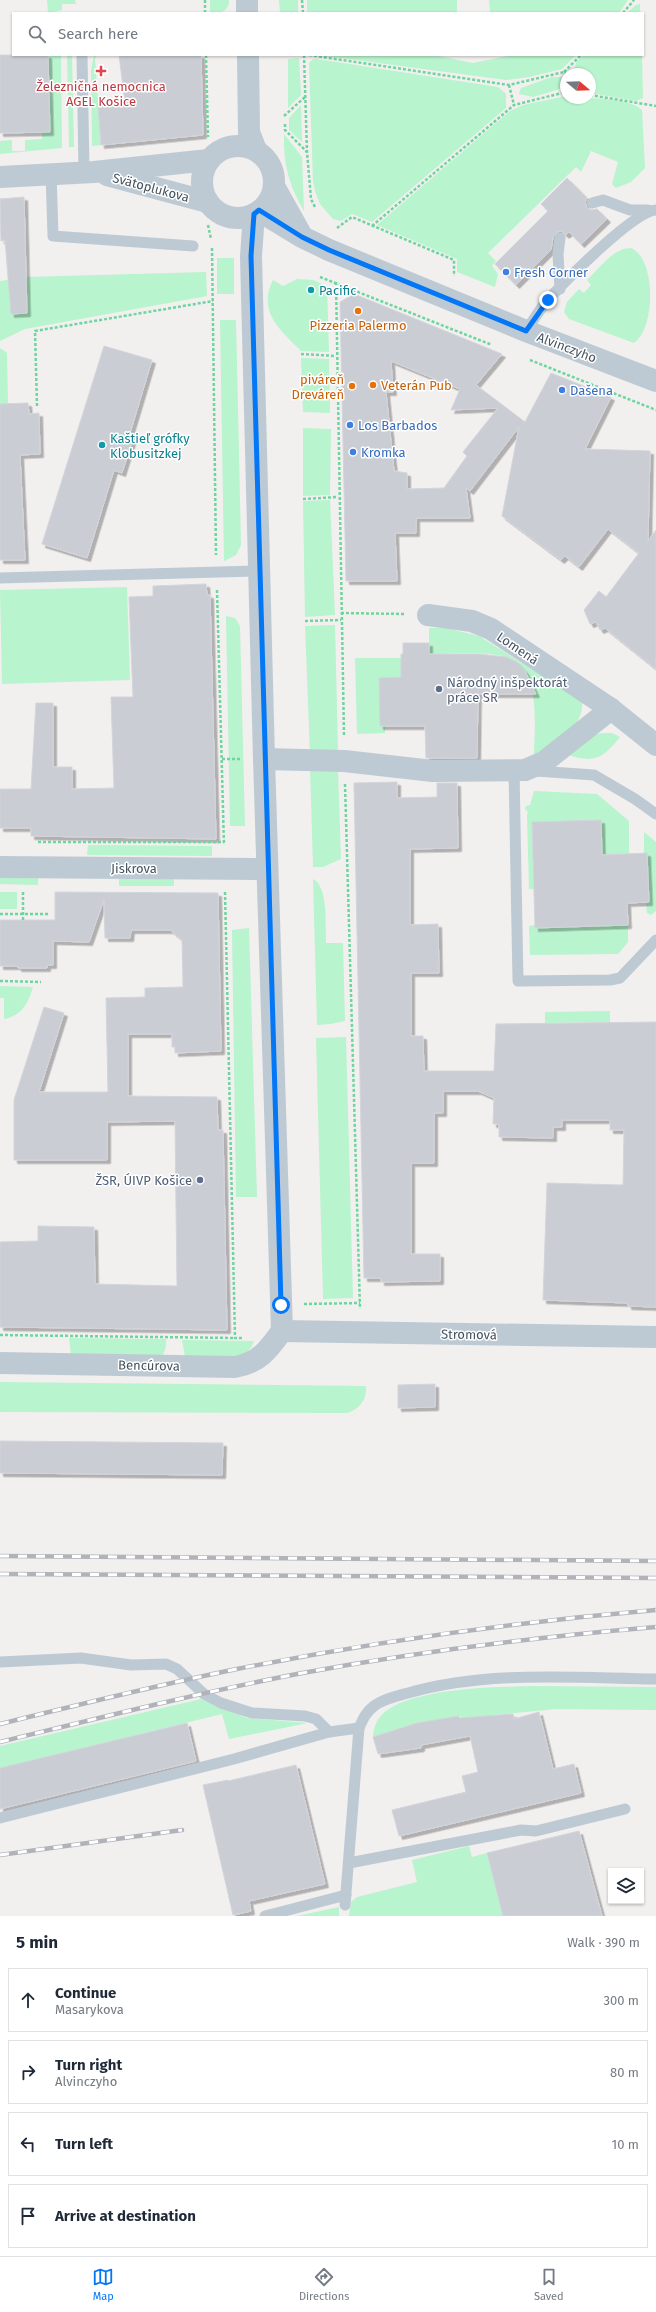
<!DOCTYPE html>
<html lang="en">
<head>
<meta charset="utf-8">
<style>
  :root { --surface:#fff; --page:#f2f2f3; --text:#1f2937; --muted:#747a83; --line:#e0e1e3; --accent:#0477f6 }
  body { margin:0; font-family:"Fira Sans",sans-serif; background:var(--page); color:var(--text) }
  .controls { position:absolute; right:12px; bottom:12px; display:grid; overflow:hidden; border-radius:0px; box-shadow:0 1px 3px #0004 }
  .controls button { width:36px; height:36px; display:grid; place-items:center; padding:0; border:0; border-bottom:1px solid var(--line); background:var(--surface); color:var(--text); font:20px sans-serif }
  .compass { position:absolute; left:560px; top:68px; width:36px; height:36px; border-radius:50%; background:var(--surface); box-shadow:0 1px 3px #0004; rotate:109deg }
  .stop { position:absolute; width:12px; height:12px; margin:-9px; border:3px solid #0477f6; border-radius:50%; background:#fff }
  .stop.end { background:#0477f6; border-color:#fff; box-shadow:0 1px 4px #0008 }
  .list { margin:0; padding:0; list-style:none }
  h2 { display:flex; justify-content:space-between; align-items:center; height:52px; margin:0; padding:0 16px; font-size:17px }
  h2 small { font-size:13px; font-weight:400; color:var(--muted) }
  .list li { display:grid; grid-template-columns:26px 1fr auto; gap:12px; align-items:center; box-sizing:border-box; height:64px; margin:0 8px 8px; padding:0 8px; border:1px solid var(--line); border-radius:0px }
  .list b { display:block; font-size:15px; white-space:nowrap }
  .list p { margin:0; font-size:13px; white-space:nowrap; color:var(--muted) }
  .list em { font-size:13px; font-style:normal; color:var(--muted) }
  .icon { flex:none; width:22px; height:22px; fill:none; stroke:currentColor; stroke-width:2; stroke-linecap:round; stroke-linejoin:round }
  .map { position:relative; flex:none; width:656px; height:1916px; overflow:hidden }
  .search { position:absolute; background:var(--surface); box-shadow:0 1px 3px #0004; left:12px; right:12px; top:12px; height:44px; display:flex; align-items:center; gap:10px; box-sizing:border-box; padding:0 14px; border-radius:0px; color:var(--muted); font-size:15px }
  .sheet { height:340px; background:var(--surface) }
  nav { display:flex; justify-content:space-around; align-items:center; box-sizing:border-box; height:56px; border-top:1px solid var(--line); background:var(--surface); font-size:11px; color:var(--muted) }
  nav a { display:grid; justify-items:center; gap:2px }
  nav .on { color:var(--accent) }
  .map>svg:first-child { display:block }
  .green { fill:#b8f4cd }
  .building { fill:#caced4; stroke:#d2d5db; fill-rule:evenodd; filter:url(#shadow) }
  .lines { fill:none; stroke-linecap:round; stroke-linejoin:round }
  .path { stroke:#6cd69e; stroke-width:2.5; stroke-dasharray:3 2; stroke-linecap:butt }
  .service { stroke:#becad3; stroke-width:11 }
  .minor { stroke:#becad3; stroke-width:22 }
  .rail-casing { stroke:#b0b4ba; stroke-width:4.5 }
  .rail { stroke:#fff; stroke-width:3; stroke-dasharray:9; stroke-linecap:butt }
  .route { stroke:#0477f6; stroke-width:5 }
  .health-dot { fill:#e0444e; stroke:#fff; stroke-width:1.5 }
  .shop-dot { fill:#3f7fe0; stroke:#fff; stroke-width:1.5 }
  .culture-dot { fill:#0f9aa8; stroke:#fff; stroke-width:1.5 }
  .food-dot { fill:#e8710a; stroke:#fff; stroke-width:1.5 }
  .service-dot { fill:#5c6f8a; stroke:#fff; stroke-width:1.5 }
  .labels { text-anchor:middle; stroke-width:3; stroke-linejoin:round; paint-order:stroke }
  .health-label { font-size:13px; fill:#be3a42; stroke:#fff }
  .street-label { font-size:13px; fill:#45535f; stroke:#fff }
  .shop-label { font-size:13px; fill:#366cbe; stroke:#fff; text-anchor:start }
  .culture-label { font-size:13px; fill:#0d838f; stroke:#fff; text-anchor:start }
  .food-label { font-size:13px; fill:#c56008; stroke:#fff }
  .service-label { font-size:13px; fill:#4e5e75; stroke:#fff; text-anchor:start }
</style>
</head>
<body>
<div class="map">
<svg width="656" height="1916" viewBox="0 0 656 1916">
  <defs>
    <filter id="shadow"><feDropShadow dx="3.5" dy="3.5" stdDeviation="0" flood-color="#0004"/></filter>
  </defs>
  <rect width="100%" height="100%" fill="#f2efef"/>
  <g class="green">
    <polygon points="47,0 75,0 76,4 62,4 62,10 48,13"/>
    <path d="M210,0H229C229,12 221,13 210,13Z"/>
    <polygon points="279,0 298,0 298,12 280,13"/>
    <rect x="307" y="0" width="150" height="13"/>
    <polygon points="489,0 628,0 619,13 490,13"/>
    <polygon points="640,4 640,13 627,13 636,5"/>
    <polygon points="48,55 61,55 62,148 0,154 0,141 12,140 12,151 25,151 25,140 42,139 42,132 50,132"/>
    <polygon points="67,55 72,55 74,147 69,147"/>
    <polygon points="94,55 97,55 95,58 101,145 92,146 91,70"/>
    <polygon points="318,55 434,55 473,63 512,55 576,55 562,69 529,77 506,80"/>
    <polygon points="584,55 642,55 643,98 636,101 590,93 590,74 574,74 576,62"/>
    <polygon points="299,58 301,95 288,108 288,59"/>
    <polygon points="317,59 498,87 506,94 506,108 372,222 352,214 341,221 333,219 320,204 315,191 313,181 309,63 313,59"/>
    <polygon points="552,77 562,77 565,85 563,88 533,97 519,94 521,88"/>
    <path d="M566,96V98C584,98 630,97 642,110L645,168L631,182L616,188L612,184L618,162L591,151L581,172L576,167L488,253L496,261L492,266L498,274L495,287L457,272V259L377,225L510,111L523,105Z"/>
    <polygon points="301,105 302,142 289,130 289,118"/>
    <path d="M284,134L302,157L304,211C289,186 283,163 284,134Z"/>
    <path d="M631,248C656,258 656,328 634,343L569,319L564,312L567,302L579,289L584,293L591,285L587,280C600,268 613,248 631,248Z"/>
    <rect x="217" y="258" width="17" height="36"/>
    <polygon points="206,272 207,296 25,329 0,341 0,281 26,277"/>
    <path d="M297,279L313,280L327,286L329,352L301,351C280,330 257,311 273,280L283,286Z"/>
    <polygon points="220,320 236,320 241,545 236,555 224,561"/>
    <polygon points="0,348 7,353 8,404 0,404"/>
    <polygon points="301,358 329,359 330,413 303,412"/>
    <polygon points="303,428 331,429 330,495 303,496"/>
    <polygon points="330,500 335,615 305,617 303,501"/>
    <polygon points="127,587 130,680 2,684 0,590"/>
    <polygon points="226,616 235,618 240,626 245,826 230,826"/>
    <polygon points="335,625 338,750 312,755 310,754 305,626"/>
    <path d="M429,628H446L479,636L582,701C585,728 553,744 534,758C534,724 544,661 497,655C474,652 451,654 429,654Z"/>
    <polygon points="355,658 401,658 401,677 379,678 380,726 385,726 385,733 357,734"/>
    <path d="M603,733H612L620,737C602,759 594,764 566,754L593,735Z"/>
    <polygon points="310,768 338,770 341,859 323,867 313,867"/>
    <polygon points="534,791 597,794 629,821 629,854 602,855 601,820 532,822 534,889 529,889 527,815 528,812 525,809 526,806 530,805"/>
    <polygon points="644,832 656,842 656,911 651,915 647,913 646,903 649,902 647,854 644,854"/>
    <polygon points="88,845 212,846 212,856 87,855"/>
    <polygon points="0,877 38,877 38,885 0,884"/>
    <rect x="119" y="879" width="55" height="7"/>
    <path d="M313,879C329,887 325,927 326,943H343L345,1021L331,1024L317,1025Z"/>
    <rect x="0" y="892" width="17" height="17"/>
    <polygon points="535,925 535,928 628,925 628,942 618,954 530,955 529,926"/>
    <polygon points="249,928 257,1197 236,1197 232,930"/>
    <path d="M0,986L33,987C28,1003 22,1016 4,1019V998H0Z"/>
    <polygon points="610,1011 610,1022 545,1023 545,1012"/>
    <polygon points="346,1037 353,1298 323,1299 316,1038"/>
    <path d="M69,1338L166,1339C166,1346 166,1352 160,1357L71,1355Z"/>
    <path d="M182,1340L254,1341C247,1366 206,1357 185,1357Z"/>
    <path d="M0,1382L366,1386C367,1399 360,1409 347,1413L0,1412Z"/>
    <path d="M531,1686L656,1687V1710L556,1709L495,1715L473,1721L459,1716L417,1723L373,1737C374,1729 375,1723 380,1717C404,1688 495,1687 531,1686Z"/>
    <polygon points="201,1699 247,1718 308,1723 229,1739 222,1714 0,1768 0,1746"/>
    <polygon points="469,1846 472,1857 487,1853 503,1916 349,1916 351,1902 357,1897 417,1882 412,1860"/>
    <polygon points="339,1907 339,1916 297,1916"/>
  </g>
  <g class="building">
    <polygon points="0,55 48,55 50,132 0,133"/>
    <polygon points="119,55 201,55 203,135 101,145 98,106 125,103"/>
    <polygon points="567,178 587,198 585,202 587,208 591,210 597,209 607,219 581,244 569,232 566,235 561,231 557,232 553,237 551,250 516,285 495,264 548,211 541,204"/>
    <polygon points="24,197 27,313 11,314 5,240 1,241 0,199"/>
    <path d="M354,294L502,354L476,385L525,422L551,373L611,397L585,449L650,451L648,541L656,530V669L605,628L600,630L596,622L590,624L584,610L599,591L606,597L639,553L608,529L579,567L565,556L561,560L502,516L519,427L470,491L466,488L470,518H416V533H395L397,581H346L340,302ZM391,361L460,389L451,410L498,408L463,452L467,456L444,488L407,489V473L394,471L386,392H393Z"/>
    <polygon points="104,346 152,360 130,433 134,435 122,473 114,470 87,558 42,544"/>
    <polygon points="28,403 29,414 39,413 40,454 20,455 25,560 0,560 0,404"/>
    <polygon points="206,584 207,595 210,595 216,839 31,836 31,828 0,828 0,789 31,789 36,703 53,703 53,767 72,767 72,789 114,788 111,697 133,697 129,597 153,596 153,586"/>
    <polygon points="403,643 429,643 429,654 478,654 506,657 517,662 525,671 536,694 478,694 477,758 426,758 425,726 380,726 379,678 401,677 401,654 403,654"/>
    <polygon points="397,782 397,798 437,797 437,783 457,783 458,848 410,849 410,925 438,924 439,973 411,973 411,1036 423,1036 424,1071 494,1071 496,1024 656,1022 656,1307 628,1306 628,1303 543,1300 547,1183 623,1185 624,1130 610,1130 610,1120 562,1120 562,1127 553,1127 553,1138 499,1137 499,1124 493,1124 494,1098 478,1091 443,1091 443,1113 434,1113 434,1163 411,1163 411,1254 440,1254 440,1281 381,1282 381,1278 364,1278 354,783"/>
    <polygon points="601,820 602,855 647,853 649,902 627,903 628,925 535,928 532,822"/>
    <polygon points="55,892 218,893 221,1051 175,1053 175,1047 172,1047 172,1034 128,1034 128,1096 217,1097 218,1130 223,1130 227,1330 0,1327 0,1242 38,1241 38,1226 94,1227 95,1284 177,1286 175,1121 107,1122 107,1160 14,1160 14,1100 44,1007 64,1013 39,1092 108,1092 106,998 145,997 145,988 183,987 182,940 170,930 131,930 130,938 105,938 104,899 89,942 53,941 53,965 47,965 47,968 18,968 18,966 0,966 0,920 55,920"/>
    <polygon points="435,1384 435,1407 398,1408 398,1385"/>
    <polygon points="0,1441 223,1443 222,1475 0,1473"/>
    <polygon points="539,1712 553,1769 574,1764 581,1793 399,1836 392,1810 466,1792 462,1776 478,1772 470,1736 421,1745 421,1748 378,1754 373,1737 417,1723 459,1716 459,1718 513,1714 514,1719"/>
    <polygon points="187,1723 196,1761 0,1809 0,1768"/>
    <polygon points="296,1765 325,1884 249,1901 251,1911 233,1915 203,1785 228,1780 228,1781"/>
    <polygon points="579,1831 602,1916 503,1916 487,1853"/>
  </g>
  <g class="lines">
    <g class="path">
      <polyline points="205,0 205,13"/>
      <polyline points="302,0 303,13"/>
      <polyline points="623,13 634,0"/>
      <polyline points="206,55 208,137"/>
      <polyline points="304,55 307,152 311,199 315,207"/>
      <polyline points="309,55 509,85 564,72 567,74"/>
      <polyline points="564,72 581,55"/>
      <polyline points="509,85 514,105"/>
      <polyline points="590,95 656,106"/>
      <polyline points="284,116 305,97"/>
      <polyline points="285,124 285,130 307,152"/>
      <polyline points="208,225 211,239"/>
      <polyline points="372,226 514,105 566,92"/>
      <polyline points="337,228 352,217 454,260 454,276"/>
      <polyline points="212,248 216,555"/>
      <polyline points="320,277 492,345"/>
      <polyline points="336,282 344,737"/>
      <polyline points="301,354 336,356"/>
      <polyline points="530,360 656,410"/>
      <polyline points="37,406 35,331 213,301"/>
      <polyline points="303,499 338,497"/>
      <polyline points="217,590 224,845"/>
      <polyline points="341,613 405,614"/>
      <polyline points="305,621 341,620"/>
      <polyline points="222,759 241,759"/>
      <polyline points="345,784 360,1309"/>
      <polyline points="38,842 224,842"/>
      <polyline points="225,892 235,1338 243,1338"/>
      <polyline points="0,914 48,914"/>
      <polyline points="23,920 23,891"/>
      <polyline points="0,981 41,982"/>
      <polyline points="304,1304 360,1303"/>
      <polyline points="0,1335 235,1338"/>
    </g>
    <g class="service">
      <polyline points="82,55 84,171"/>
      <polyline points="51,172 53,236 193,246"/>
      <polyline points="592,203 603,200 630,210 648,210"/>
      <polyline points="560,289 558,254 560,238"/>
      <path d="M526,331C533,321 539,310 547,301C564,282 634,211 656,210"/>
      <polyline points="0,578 260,571"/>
      <polyline points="514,770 518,981 610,980 620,978 656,940"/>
      <polyline points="536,771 594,775 635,799 656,814"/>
      <polyline points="0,1662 81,1658 131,1665 166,1664 177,1669 204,1694 221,1703 252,1713 305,1716 316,1719 329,1732"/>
      <polyline points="0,1818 234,1759 329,1732 359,1728"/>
      <polyline points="349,1863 521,1830 536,1831 625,1809"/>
      <path d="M345,1905L359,1728C363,1719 366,1712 374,1706C383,1699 397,1696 408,1693C488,1670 574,1678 656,1679"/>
      <polyline points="265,1916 346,1895"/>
    </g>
    <g class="minor">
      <polyline points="247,0 247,13"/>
      <polyline points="248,55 249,132 256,150"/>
      <circle cx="238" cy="182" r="36"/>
      <polyline points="107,175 208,202"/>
      <polyline points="0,177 94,172 209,160"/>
      <polyline points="274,186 302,236"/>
      <polyline points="259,211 302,237 329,250 526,331 656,381"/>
      <polyline points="254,214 251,256 264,759 282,1331"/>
      <polyline points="428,615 472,621 491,629 611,709 656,745"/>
      <polyline points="264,759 344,761 433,771 525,770 544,762 611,709"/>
      <polyline points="0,867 267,869"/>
      <polyline points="282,1331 656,1337"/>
      <path d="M0,1363L235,1367C259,1363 269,1349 282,1331"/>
    </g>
    <defs>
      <g id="rail">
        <polyline points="0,1556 656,1561"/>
        <polyline points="0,1574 656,1578"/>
        <path d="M0,1724C77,1705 154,1686 232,1670C372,1642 514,1622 656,1610"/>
        <path d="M0,1742C99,1718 198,1693 297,1674C416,1652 536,1637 656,1627"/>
        <polyline points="0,1855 182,1830"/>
      </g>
    </defs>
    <use href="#rail" class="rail-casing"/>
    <use href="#rail" class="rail"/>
  </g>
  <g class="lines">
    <polyline class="route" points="281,1305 251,256 254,214 259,210 302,237 329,250 526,331 548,300"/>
  </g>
  <path class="health-dot" d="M99 65h4v4h4v4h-4v4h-4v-4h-4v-4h4z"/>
  <g class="shop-dot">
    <circle cx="506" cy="272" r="4"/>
    <circle cx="562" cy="390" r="4"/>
    <circle cx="350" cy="425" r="4"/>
    <circle cx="353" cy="452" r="4"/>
  </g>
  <g class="culture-dot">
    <circle cx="311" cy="290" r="4"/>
    <circle cx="102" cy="445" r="4"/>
  </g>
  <g class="food-dot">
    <circle cx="358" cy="311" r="4"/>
    <circle cx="373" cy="385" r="4"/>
    <circle cx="352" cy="386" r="4"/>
  </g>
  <g class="service-dot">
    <circle cx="439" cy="689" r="4"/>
    <circle cx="200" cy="1180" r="4"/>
  </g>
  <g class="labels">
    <g class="health-label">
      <text x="101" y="91">Železničná nemocnica<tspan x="101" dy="15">AGEL Košice</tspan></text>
    </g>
    <g class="street-label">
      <text transform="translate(151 187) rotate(15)" y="5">Svätoplukova</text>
      <text transform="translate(567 347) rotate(21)" y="5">Alvinczyho</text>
      <text transform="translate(518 648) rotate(34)" y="5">Lomená</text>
      <text x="134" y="873">Jiskrova</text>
      <text transform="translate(469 1334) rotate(1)" y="5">Stromová</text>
      <text transform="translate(149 1365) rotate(1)" y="5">Bencúrova</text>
    </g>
    <g class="shop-label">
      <text x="514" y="277">Fresh Corner</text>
      <text x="570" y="395">Dašena</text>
      <text x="358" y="430">Los Barbados</text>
      <text x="361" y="457">Kromka</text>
    </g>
    <g class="culture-label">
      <text x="319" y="295">Pacific</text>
      <text x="110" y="443">Kaštieľ grófky<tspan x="110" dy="15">Klobusitzkej</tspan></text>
    </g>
    <g class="food-label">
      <text x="358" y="330">Pizzeria Palermo</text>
      <text x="344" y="384" text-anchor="end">piváreň<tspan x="344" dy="15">Dreváreň</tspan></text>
      <text x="381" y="390" text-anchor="start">Veterán Pub</text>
    </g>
    <g class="service-label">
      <text x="447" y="687">Národný inšpektorát<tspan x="447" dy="15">práce SR</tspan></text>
      <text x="192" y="1185" text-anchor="end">ŽSR, ÚIVP Košice</text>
    </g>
  </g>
</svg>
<div class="controls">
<button><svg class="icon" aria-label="layers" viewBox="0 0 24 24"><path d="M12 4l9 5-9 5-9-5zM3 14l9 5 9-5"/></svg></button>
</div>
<svg class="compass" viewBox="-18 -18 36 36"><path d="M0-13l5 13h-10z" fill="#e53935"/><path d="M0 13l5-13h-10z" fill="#747a83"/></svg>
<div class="stop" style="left:281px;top:1305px"></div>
<div class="stop end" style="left:548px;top:300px"></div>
<div class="search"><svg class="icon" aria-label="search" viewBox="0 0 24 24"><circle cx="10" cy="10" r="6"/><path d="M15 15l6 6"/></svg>Search here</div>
</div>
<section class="sheet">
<h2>5 min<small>Walk · 390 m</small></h2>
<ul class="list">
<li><svg class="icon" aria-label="ahead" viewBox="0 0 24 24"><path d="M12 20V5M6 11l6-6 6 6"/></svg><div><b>Continue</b><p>Masarykova</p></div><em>300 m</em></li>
<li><svg class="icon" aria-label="right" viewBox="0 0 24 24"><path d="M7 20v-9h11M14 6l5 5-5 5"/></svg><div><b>Turn right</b><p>Alvinczyho</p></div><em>80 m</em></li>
<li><svg class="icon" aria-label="left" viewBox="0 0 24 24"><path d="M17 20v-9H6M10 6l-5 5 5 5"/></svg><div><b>Turn left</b></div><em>10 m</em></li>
<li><svg class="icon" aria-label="arrive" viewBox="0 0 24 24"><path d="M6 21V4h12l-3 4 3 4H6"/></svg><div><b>Arrive at destination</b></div></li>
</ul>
</section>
<nav>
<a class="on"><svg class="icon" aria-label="map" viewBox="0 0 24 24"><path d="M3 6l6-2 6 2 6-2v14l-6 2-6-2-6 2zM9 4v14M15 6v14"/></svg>Map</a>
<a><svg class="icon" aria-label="directions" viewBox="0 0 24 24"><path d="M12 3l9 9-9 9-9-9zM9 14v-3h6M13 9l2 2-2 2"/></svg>Directions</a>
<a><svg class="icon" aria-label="saved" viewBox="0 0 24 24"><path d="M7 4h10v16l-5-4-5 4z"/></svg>Saved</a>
</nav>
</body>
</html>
